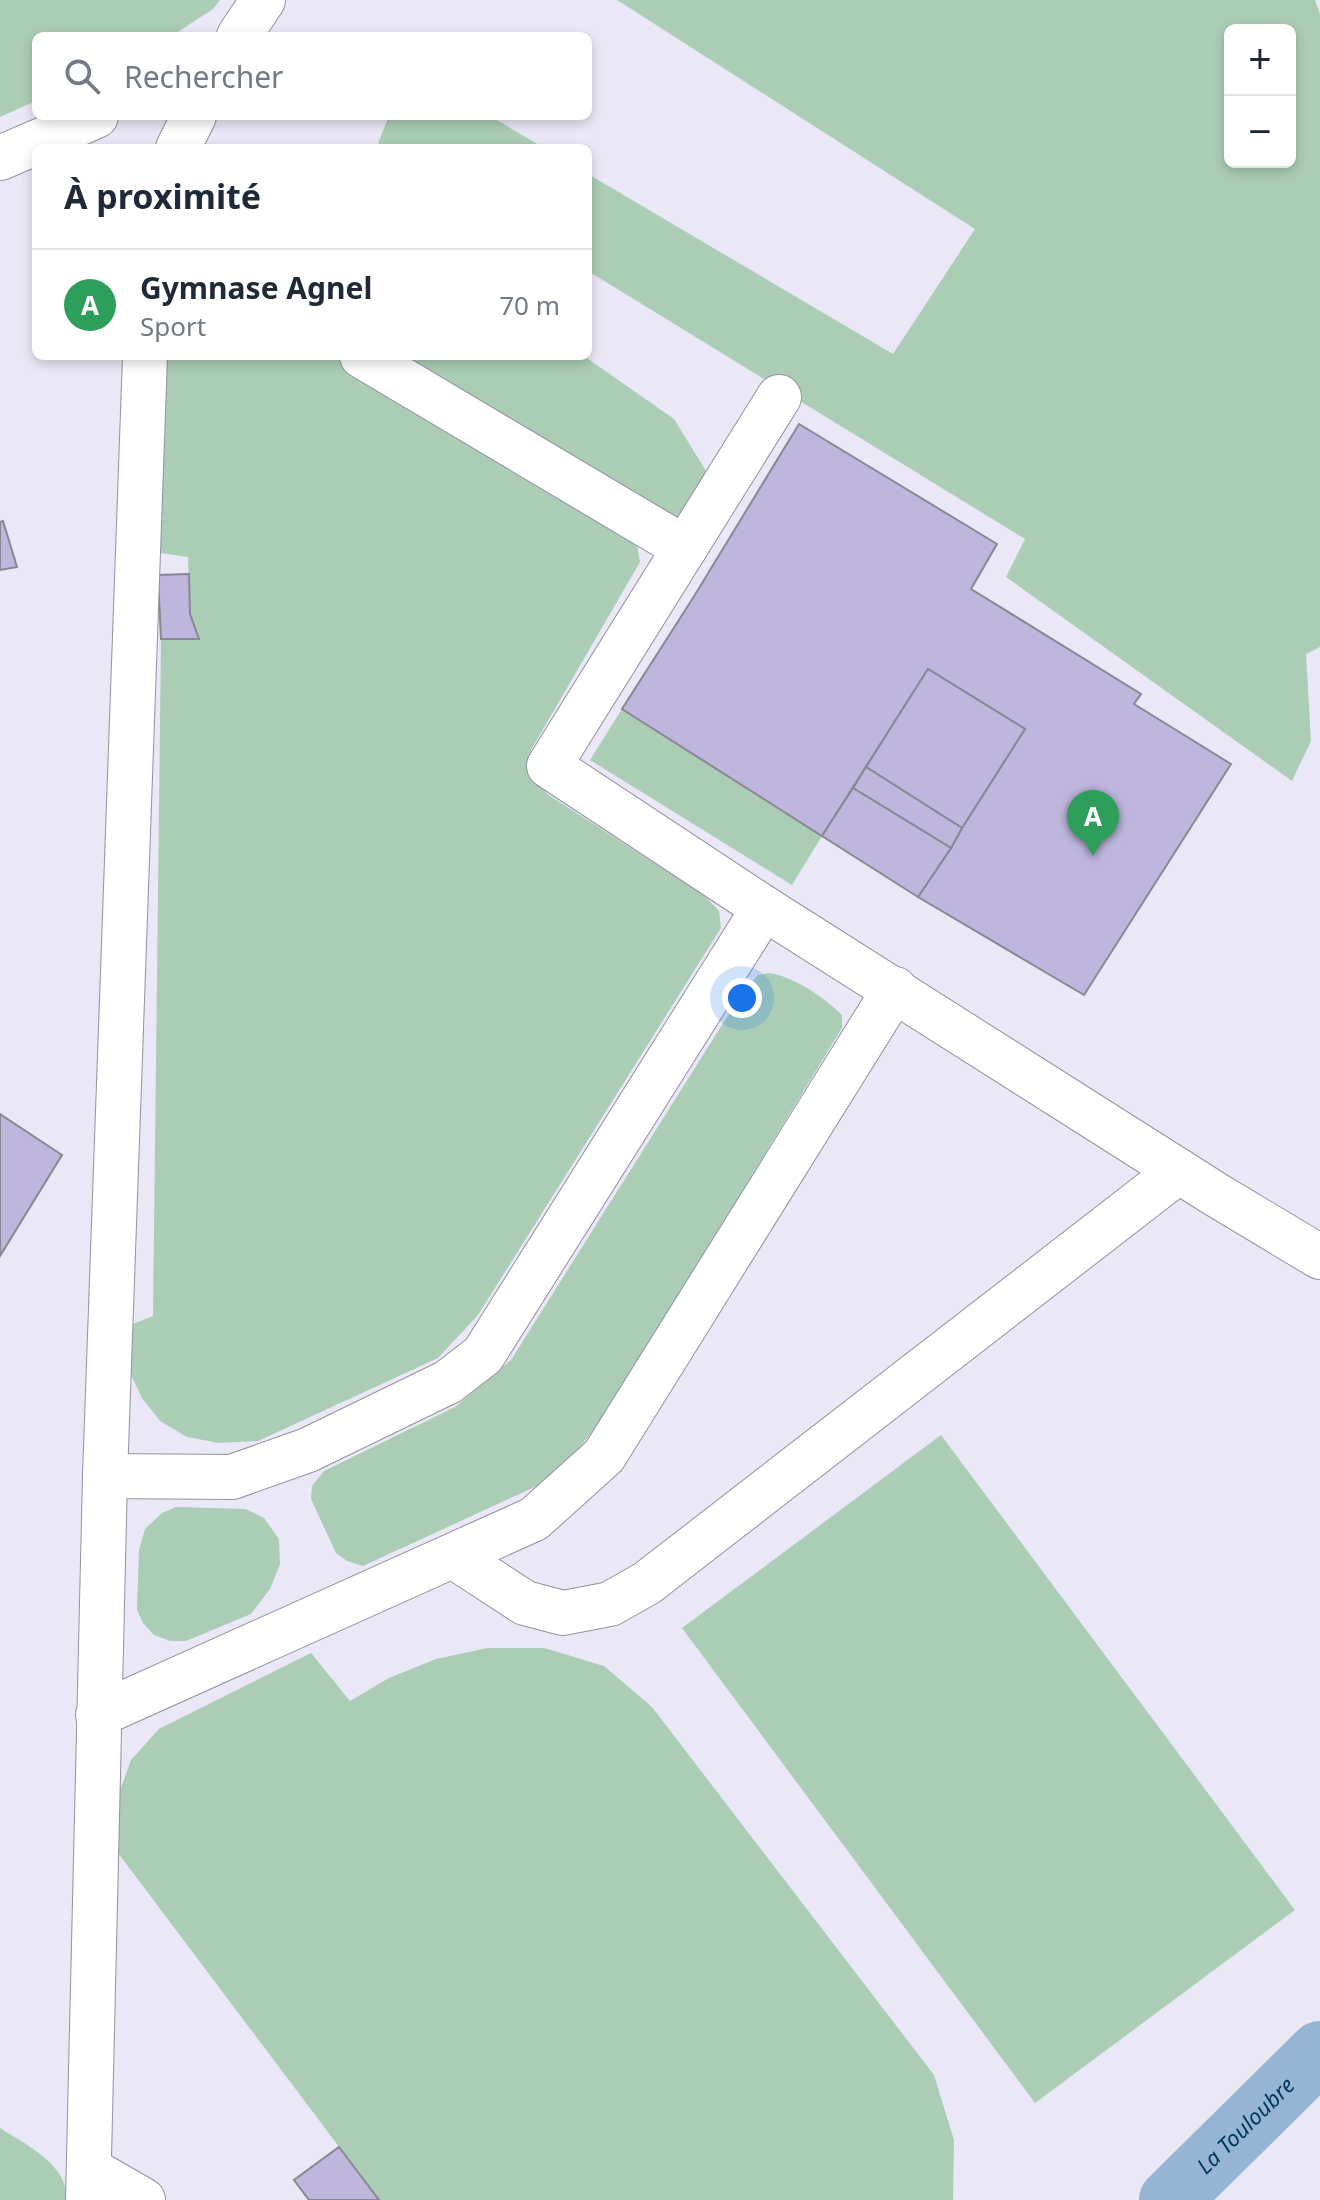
<!DOCTYPE html>
<html lang="fr">
<head>
<meta charset="utf-8">
<style>
  :root { --surface:#fff; --page:#f2f2f3; --text:#1f2937; --muted:#747a83; --line:#e0e1e3; --accent:#0b8043 }
  body { margin:0; font-family:"Noto Sans",sans-serif; background:var(--page); color:var(--text) }
  .controls { position:absolute; right:24px; top:24px; display:grid; overflow:hidden; border-radius:12px; box-shadow:0 4px 12px #0003 }
  .controls button { width:72px; height:72px; display:grid; place-items:center; padding:0; border:0; border-bottom:2px solid var(--line); background:var(--surface); color:var(--text); font:40px sans-serif }
  .you { position:absolute; left:742px; top:998px; width:28px; height:28px; margin:-20px; border:6px solid #fff; border-radius:50%; background:#1a73e8; box-shadow:0 0 0 12px #1a73e833 }
  .badge { display:grid; place-items:center; width:52px; height:52px; border-radius:50%; background:var(--accent); color:#fff; font-size:26px; font-weight:700 }
  .pin { position:absolute; translate:-50% -66px; filter:drop-shadow(0 2px 4px #0008) }
  .pin::after { content:''; position:absolute; top:42px; width:28px; height:24px; background:inherit; clip-path:polygon(0 0,100% 0,50% 100%) }
  .list { margin:0; padding:0; list-style:none }
  h2 { display:flex; justify-content:space-between; align-items:center; height:104px; margin:0; padding:0 32px; font-size:34px }
  h2 small { font-size:26px; font-weight:400; color:var(--muted) }
  .list li { display:grid; grid-template-columns:52px 1fr auto; gap:24px; align-items:center; box-sizing:border-box; height:112px; padding:0 32px; border-top:2px solid var(--line) }
  .list b { display:block; font-size:30px; white-space:nowrap }
  .list p { margin:0; font-size:26px; white-space:nowrap; color:var(--muted) }
  .list em { font-size:26px; font-style:normal; color:var(--muted) }
  .icon { flex:none; width:44px; height:44px; fill:none; stroke:currentColor; stroke-width:2; stroke-linecap:round; stroke-linejoin:round }
  .map { position:relative; flex:none; width:1320px; height:2200px; overflow:hidden }
  .search { position:absolute; background:var(--surface); box-shadow:0 4px 12px #0003; left:32px; top:32px; width:560px; height:88px; display:flex; align-items:center; gap:20px; box-sizing:border-box; padding:0 28px; border-radius:12px; color:var(--muted); font-size:30px }
  .panel { position:absolute; background:var(--surface); box-shadow:0 4px 12px #0003; left:32px; top:144px; width:560px; height:216px; border-radius:12px }
  .map>svg:first-child { display:block }
  .green { fill:#abcdb6; fill-rule:evenodd }
  .lines { fill:none; stroke-linecap:round; stroke-linejoin:round }
  .river { stroke:#96b5d2; stroke-width:62 }
  .building { fill:#beb6dc; stroke:#8a8795; stroke-width:2 }
  .minor-casing { stroke:#94919f; stroke-width:46 }
  .minor { stroke:#fff; stroke-width:44 }
  .labels { text-anchor:middle; stroke-width:8; stroke-linejoin:round; paint-order:stroke }
  .water-label { font-size:22px; font-style:italic; fill:#02375d; stroke:#fff }
</style>
</head>
<body>
<div class="map">
<svg width="1320" height="2200" viewBox="0 0 1320 2200">
  <rect width="100%" height="100%" fill="#eae7f6"/>
  <g class="green">
    <polygon points="0,0 220,0 213,9 172,36 36,36 36,101 0,117"/>
    <path d="M617,0H1315L1320,14V647L1306,654L1311,741L1292,781L1006,577L1025,539L588,271V174L893,354L975,229ZM1230,30H1290V162H1230Z"/>
    <polygon points="389,116 490,116 544,148 387,148 378,143"/>
    <polygon points="152,356 332,356 622,529 637,544 640,562 531,750 533,774 547,794 705,896 719,911 721,928 478,1315 438,1358 258,1441 219,1443 187,1437 160,1421 142,1398 128,1369 123,1328 153,1316 161,639 199,638 190,614 188,557 154,552"/>
    <polygon points="362,356 584,356 674,419 719,492 685,548"/>
    <polygon points="622,709 822,836 792,885 590,760"/>
    <path d="M769,973C793,976 825,998 842,1015V1028L604,1417L576,1452L541,1484L363,1566L347,1561L336,1553L311,1499L312,1486L324,1471L455,1407L511,1360L744,990L758,975Z"/>
    <polygon points="941,1435 1295,1910 1035,2103 682,1628"/>
    <polygon points="176,1507 246,1509 264,1518 279,1539 280,1564 270,1589 251,1614 186,1641 170,1641 154,1635 143,1623 137,1610 139,1550 145,1529 162,1513"/>
    <polygon points="488,1648 544,1648 604,1666 652,1707 934,2075 954,2140 953,2200 379,2200 112,1845 114,1807 131,1760 159,1729 311,1653 350,1701 389,1678 436,1659"/>
    <path d="M0,2128C26,2145 68,2164 67,2200H0Z"/>
  </g>
  <g class="lines">
    <path class="river" id="s1" d="M1170,2200L1320,2052"/>
  </g>
  <g class="building">
    <polygon points="799,424 997,544 971,589 1141,694 1134,704 1231,764 1084,995 918,897 951,848 962,828 1025,729 928,669 822,836 622,709 693,598"/>
    <polygon points="3,521 17,567 0,570 0,522"/>
    <polygon points="189,574 190,614 199,639 161,639 158,575"/>
    <polygon points="928,669 1025,729 962,828 866,767"/>
    <polygon points="866,767 962,828 951,848 853,788"/>
    <polygon points="853,788 951,848 918,897 822,836"/>
    <polygon points="0,1114 62,1155 0,1256"/>
    <polygon points="339,2147 379,2200 309,2200 294,2180"/>
  </g>
  <g class="lines">
    <defs>
      <g id="minor">
        <polyline points="239,36 263,0"/>
        <polyline points="35,143 96,116"/>
        <polyline points="178,148 194,116"/>
        <polyline points="0,158 35,143 43,148"/>
        <polyline points="362,356 685,548"/>
        <polyline points="779,397 549,766 764,908 1215,1194 1320,1257"/>
        <polyline points="105,1476 232,1477 308,1450 448,1382 483,1355 764,908"/>
        <polyline points="453,1556 525,1603 563,1613 610,1604 647,1583 1179,1171"/>
        <polyline points="98,1715 534,1519 604,1456 895,989"/>
        <polyline points="89,2169 143,2200"/>
        <polyline points="88,2200 105,1476 145,356"/>
      </g>
    </defs>
    <use href="#minor" class="minor-casing"/>
    <use href="#minor" class="minor"/>
  </g>
  <g class="labels">
    <g class="water-label">
      <text dy="8" stroke="none"><textPath href="#s1" startOffset="106">La Touloubre</textPath></text>
    </g>
  </g>
</svg>
<div class="controls">
<button>+</button>
<button>−</button>
</div>
<div class="you"></div>
<div class="pin badge" style="left:1093px;top:856px;background:#2e9e5b">A</div>
<div class="search"><svg class="icon" aria-label="search" viewBox="0 0 24 24"><circle cx="10" cy="10" r="6"/><path d="M15 15l6 6"/></svg>Rechercher</div>
<section class="panel">
<h2>À proximité<small></small></h2>
<ul class="list">
<li><span class="badge" style="background:#2e9e5b">A</span><div><b>Gymnase Agnel</b><p>Sport</p></div><em>70 m</em></li>
</ul>
</section>
</div>
</body>
</html>
